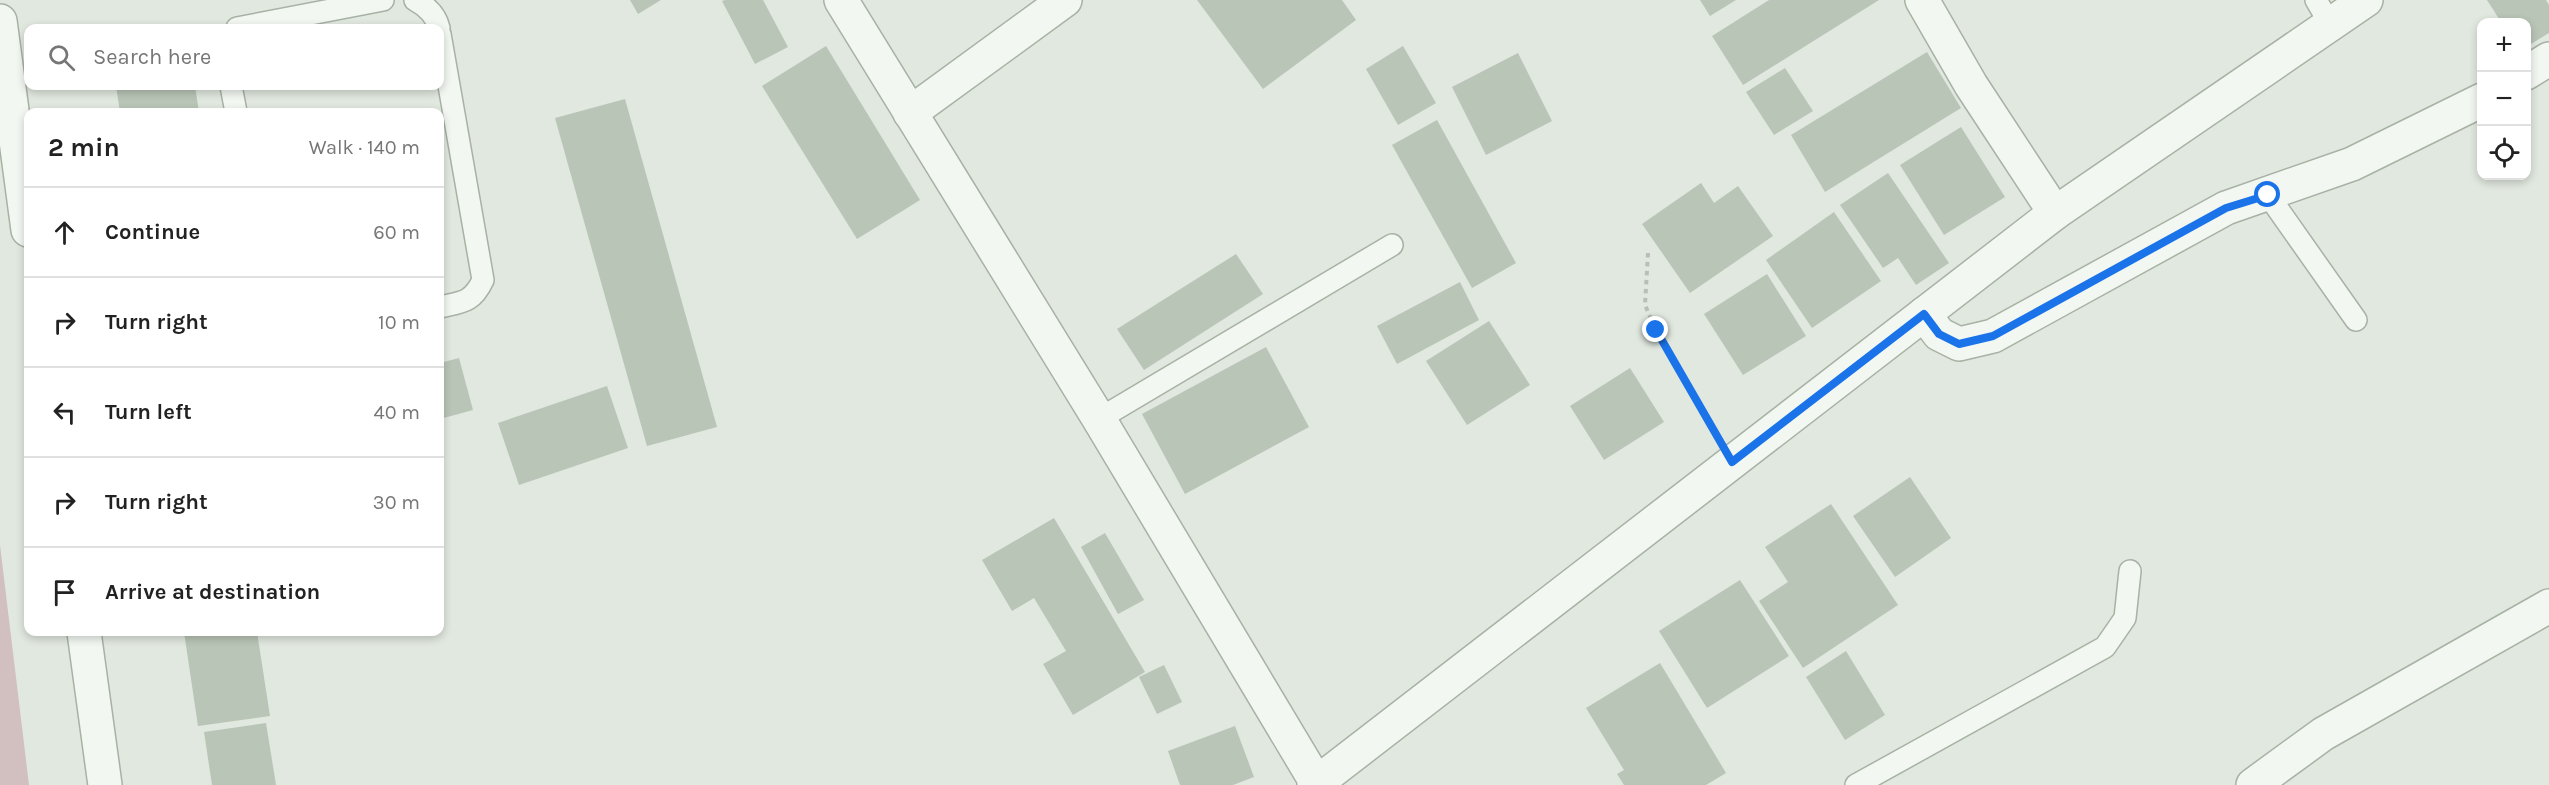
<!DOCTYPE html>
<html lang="en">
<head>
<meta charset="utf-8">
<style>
  :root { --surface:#fff; --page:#f2f2f2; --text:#222; --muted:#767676; --line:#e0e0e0 }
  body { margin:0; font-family:Karla,sans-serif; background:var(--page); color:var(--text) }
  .controls { position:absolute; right:18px; top:18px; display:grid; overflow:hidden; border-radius:12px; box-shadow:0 3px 9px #0003 }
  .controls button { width:54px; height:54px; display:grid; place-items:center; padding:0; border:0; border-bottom:2px solid var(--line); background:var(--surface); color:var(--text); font:30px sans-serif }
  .stop { position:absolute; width:18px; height:18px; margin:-14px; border:4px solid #1a73e8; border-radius:50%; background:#fff }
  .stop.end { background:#1a73e8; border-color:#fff; box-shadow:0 2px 6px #0008 }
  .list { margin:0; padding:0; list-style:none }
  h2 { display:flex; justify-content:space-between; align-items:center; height:78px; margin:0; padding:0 24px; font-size:26px }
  h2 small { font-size:20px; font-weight:400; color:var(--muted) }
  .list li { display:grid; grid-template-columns:39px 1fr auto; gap:18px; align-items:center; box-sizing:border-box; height:90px; padding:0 24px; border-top:2px solid var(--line) }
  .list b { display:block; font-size:22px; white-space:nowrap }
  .list em { font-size:20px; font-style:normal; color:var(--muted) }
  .icon { flex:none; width:33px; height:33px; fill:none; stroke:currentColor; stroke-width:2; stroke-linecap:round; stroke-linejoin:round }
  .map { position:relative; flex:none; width:2549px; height:785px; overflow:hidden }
  .search { position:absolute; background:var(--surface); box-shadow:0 3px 9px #0003; left:24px; top:24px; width:420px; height:66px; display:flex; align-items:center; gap:15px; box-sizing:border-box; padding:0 21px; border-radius:12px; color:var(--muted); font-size:22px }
  .panel { position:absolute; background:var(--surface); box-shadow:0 3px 9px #0003; left:24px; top:108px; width:420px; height:528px; border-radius:12px }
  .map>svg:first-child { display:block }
  .green { fill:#d2c0c1 }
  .building { fill:#b9c5b6 }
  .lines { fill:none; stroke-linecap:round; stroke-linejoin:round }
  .service-casing { stroke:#a7b2a4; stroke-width:24 }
  .minor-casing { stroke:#a7b2a4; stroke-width:36 }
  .tertiary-casing { stroke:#a7b2a4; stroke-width:36 }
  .path { stroke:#b7c0b5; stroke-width:4; stroke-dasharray:4.5 4.5; stroke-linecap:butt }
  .service { stroke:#f2f7f2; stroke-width:21 }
  .minor { stroke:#f2f7f2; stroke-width:33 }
  .tertiary { stroke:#f2f7f2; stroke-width:33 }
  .route { stroke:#1a73e8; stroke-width:8 }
</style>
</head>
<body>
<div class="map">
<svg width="2549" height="785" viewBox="0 0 2549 785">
  <rect width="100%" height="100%" fill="#e1e8df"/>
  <polygon class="green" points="0,545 29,785 0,785"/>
  <g class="building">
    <polygon points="630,0 661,0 638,14"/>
    <polygon points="725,0 763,0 788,47 755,64 722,1"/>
    <polygon points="1197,0 1342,0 1356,20 1263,89"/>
    <polygon points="1700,0 1736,0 1710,16"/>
    <polygon points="1769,0 1879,0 1743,85 1712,36"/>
    <polygon points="2487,0 2546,0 2549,5 2549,33 2526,47 2526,22 2501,22"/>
    <polygon points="826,46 920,200 857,239 762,86"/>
    <polygon points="1403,46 1436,103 1398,125 1366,69"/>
    <polygon points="1927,52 1961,108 1825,192 1791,135"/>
    <polygon points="1518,53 1552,121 1486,155 1452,87"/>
    <polygon points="1785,68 1813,111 1774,135 1746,92"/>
    <polygon points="116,86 195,86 199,112 120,112"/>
    <polygon points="625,99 717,427 647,446 555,118"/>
    <polygon points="1437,120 1516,263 1472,288 1392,145"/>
    <polygon points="1961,127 2005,197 1944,235 1900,165"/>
    <polygon points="1888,173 1949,263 1916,285 1898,258 1883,268 1840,205"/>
    <polygon points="1701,183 1714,203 1738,186 1773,236 1690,293 1642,224"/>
    <polygon points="1834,212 1881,281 1812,328 1766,260"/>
    <polygon points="1236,254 1263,294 1144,370 1117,329"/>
    <polygon points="1767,274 1806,336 1743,375 1704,314"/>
    <polygon points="1460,282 1479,320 1397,364 1377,326"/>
    <polygon points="1489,321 1530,385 1467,425 1426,361"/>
    <polygon points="1266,347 1309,427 1185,494 1142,414"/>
    <polygon points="459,358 473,410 440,419 440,363"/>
    <polygon points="1630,368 1664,422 1604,460 1570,406"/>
    <polygon points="607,386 628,448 519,485 498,423"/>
    <polygon points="1910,477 1951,538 1895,577 1853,516"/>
    <polygon points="1831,504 1898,605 1803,668 1759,601 1788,582 1765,547"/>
    <polygon points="1054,518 1145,672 1073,715 1043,664 1066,651 1034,598 1012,611 982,560"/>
    <polygon points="1105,533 1144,600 1118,614 1081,547"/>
    <polygon points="1740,580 1789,656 1707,708 1659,631"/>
    <polygon points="184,632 257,632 270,716 198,726"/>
    <polygon points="1846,651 1885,715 1845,740 1806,677"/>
    <polygon points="1660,663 1726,773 1706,785 1624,785 1617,774 1624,770 1586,708"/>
    <polygon points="1164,665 1182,702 1157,714 1139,677"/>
    <polygon points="266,723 276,785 212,785 204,732"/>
    <polygon points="1235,726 1254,777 1233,785 1180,785 1168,751"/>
  </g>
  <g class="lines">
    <defs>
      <g id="service">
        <path d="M415,0C426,6 436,15 439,28"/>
        <polyline points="2316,0 2330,24"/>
        <polyline points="237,28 383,0"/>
        <path d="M440,34L483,280C472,303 462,302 440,307"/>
        <polyline points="231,86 236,112"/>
        <polyline points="2268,195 2356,320"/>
        <polyline points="1099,419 1392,245"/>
        <polyline points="1856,785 2105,647 2125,618 2130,571"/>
      </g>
      <g id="minor">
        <polyline points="841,0 1099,419 1318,785"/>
        <polyline points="1922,0 1971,85 2055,213"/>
        <polyline points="2526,73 2549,59"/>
        <polyline points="910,113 1065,0"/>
        <polyline points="1924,314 1939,334 1959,344 1993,336 2226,208 2352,164 2482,100"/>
        <polyline points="1314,785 2055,213 2366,0"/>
        <polyline points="2253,785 2323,734 2549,606"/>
      </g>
      <g id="tertiary">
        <polyline points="0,21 28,230"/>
        <polyline points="84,632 105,785"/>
      </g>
    </defs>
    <use href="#service" class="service-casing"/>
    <use href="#minor" class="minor-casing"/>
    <use href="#tertiary" class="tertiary-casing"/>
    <polyline class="path" points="1648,253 1645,305 1656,330 1713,430"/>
    <use href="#service" class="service"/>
    <use href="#minor" class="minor"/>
    <use href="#tertiary" class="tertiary"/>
  </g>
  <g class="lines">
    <polyline class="route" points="1656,330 1732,462 1924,314 1939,334 1959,344 1993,336 2226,208 2268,195"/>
  </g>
</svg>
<div class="controls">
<button>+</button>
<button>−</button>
<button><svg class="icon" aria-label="locate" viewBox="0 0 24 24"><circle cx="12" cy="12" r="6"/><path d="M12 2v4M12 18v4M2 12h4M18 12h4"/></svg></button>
</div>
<div class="stop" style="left:2268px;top:195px"></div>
<div class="stop end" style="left:1656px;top:330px"></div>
<div class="search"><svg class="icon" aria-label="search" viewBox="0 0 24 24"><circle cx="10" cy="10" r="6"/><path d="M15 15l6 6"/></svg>Search here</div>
<section class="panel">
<h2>2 min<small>Walk · 140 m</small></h2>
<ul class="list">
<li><svg class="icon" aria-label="ahead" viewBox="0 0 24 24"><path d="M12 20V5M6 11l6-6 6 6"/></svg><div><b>Continue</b></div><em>60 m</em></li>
<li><svg class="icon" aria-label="right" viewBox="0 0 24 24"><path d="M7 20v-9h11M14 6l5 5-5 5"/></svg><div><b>Turn right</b></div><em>10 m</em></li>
<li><svg class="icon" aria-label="left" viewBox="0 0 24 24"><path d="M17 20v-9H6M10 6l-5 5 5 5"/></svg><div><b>Turn left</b></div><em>40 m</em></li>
<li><svg class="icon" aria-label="right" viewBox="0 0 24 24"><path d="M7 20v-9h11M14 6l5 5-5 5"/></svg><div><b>Turn right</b></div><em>30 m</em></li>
<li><svg class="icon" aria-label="arrive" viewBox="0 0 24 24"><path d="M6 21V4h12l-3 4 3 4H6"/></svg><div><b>Arrive at destination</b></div></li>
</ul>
</section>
</div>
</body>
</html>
